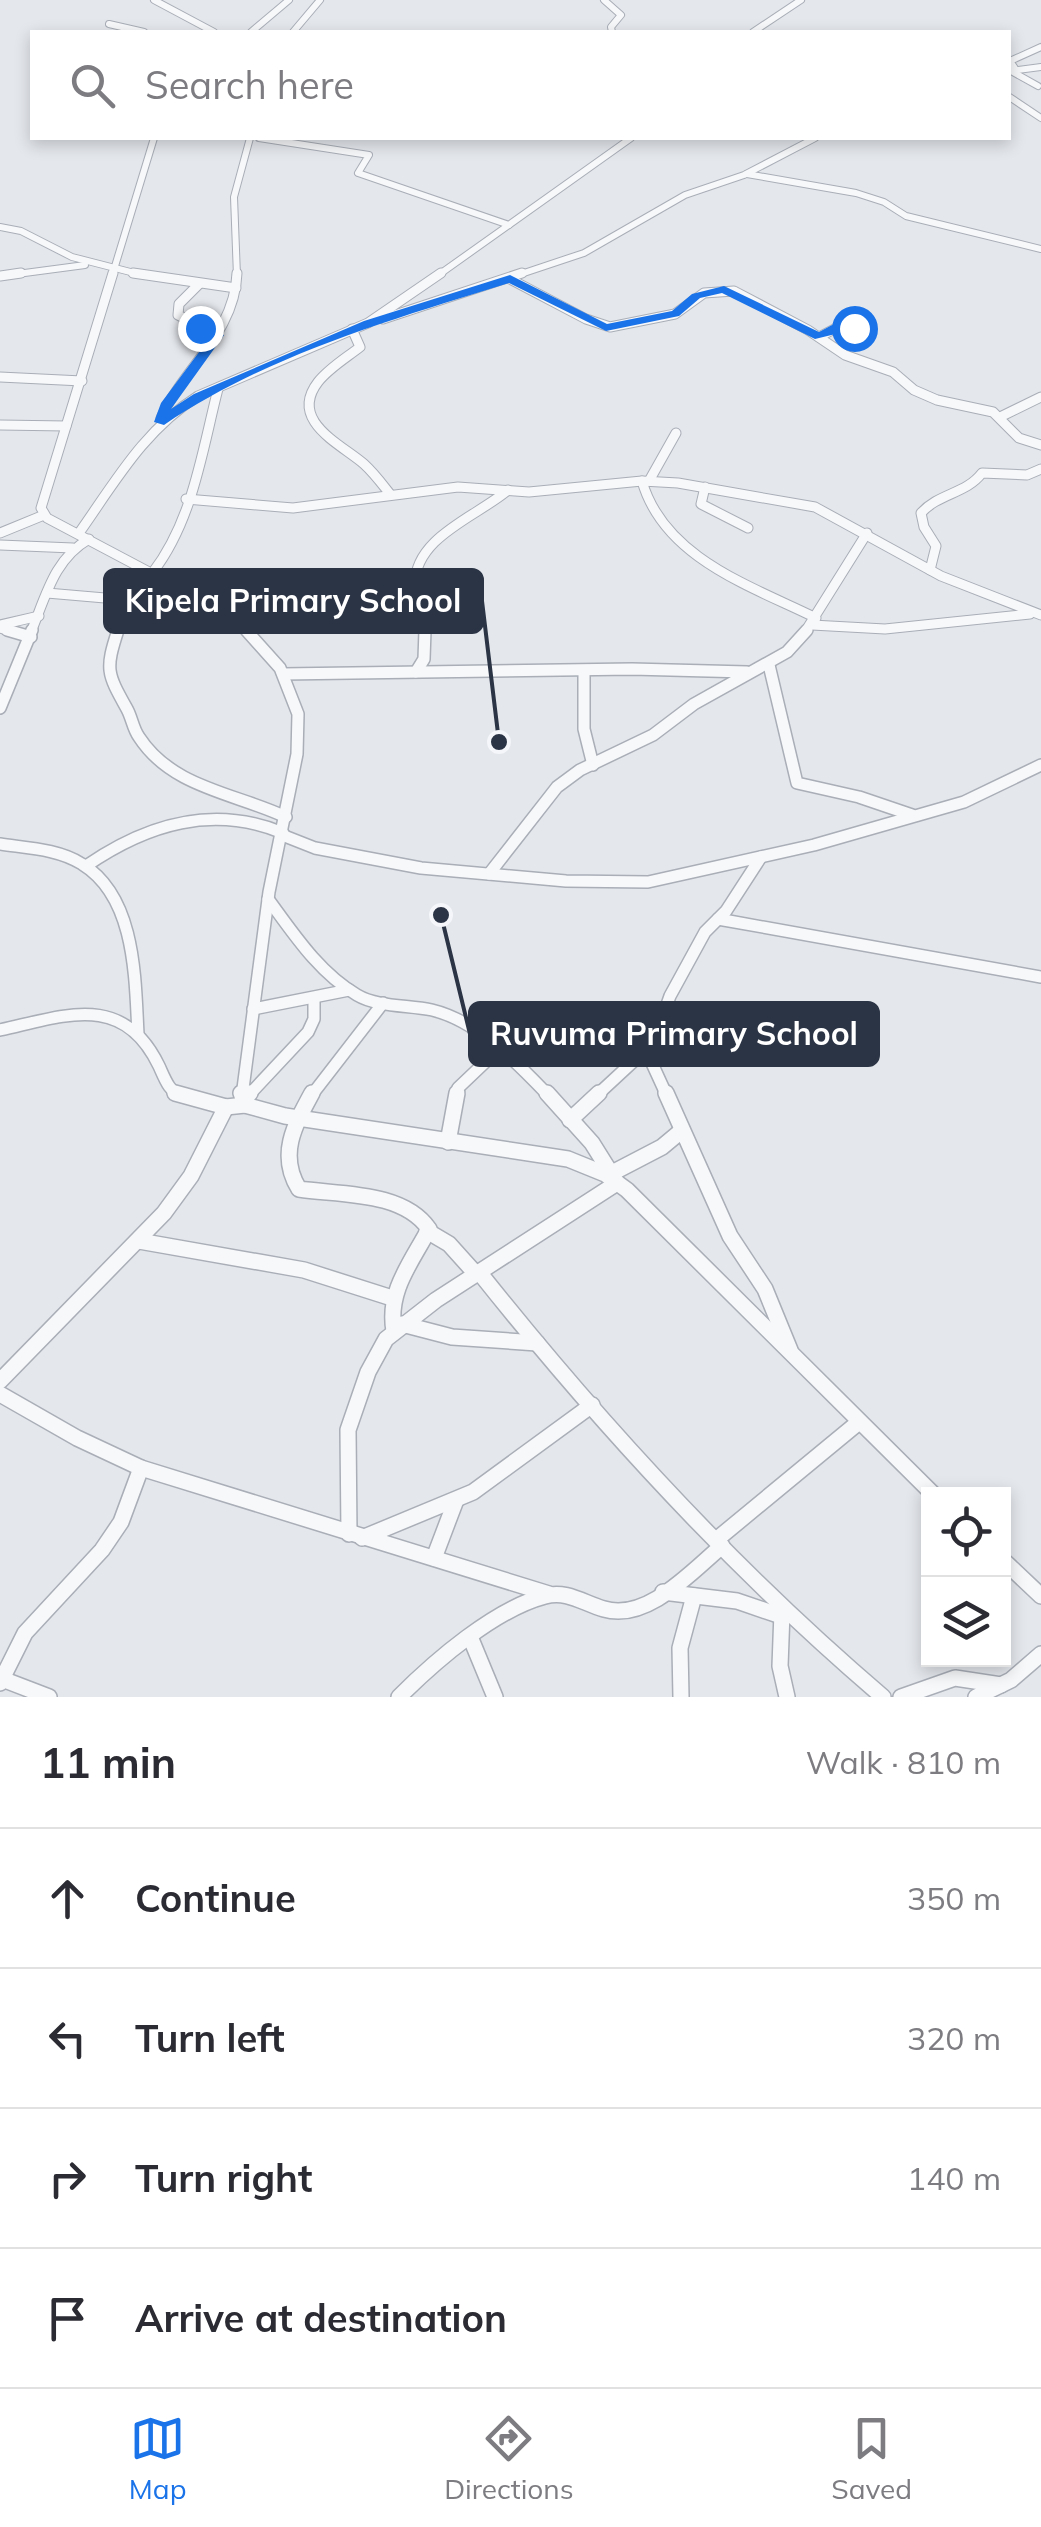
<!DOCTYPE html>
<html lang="en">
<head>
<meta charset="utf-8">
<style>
  :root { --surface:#fff; --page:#f7f7f7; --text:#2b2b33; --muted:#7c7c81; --line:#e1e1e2; --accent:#1a73e8 }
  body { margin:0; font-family:Mulish,sans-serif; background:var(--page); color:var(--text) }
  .controls { position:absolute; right:30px; bottom:30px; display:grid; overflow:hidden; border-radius:0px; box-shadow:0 5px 15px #0003 }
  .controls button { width:90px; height:90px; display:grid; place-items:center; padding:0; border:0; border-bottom:2px solid var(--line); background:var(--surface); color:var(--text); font:50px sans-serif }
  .stop { position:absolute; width:30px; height:30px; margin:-22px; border:8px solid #1a73e8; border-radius:50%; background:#fff }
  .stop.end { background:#1a73e8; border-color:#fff; box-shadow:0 2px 10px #0008 }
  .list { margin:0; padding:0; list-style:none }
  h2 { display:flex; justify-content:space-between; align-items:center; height:130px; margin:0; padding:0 40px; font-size:42px }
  h2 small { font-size:32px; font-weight:400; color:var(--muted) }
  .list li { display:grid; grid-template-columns:65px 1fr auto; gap:30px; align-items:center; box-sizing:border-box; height:140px; padding:0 40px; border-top:2px solid var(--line) }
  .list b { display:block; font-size:38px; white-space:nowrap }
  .list em { font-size:32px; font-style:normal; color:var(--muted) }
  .icon { flex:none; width:55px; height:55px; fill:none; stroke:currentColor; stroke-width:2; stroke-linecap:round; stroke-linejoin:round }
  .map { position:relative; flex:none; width:1041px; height:1697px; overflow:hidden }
  .search { position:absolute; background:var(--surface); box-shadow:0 5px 15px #0003; left:30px; right:30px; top:30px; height:110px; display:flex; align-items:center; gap:25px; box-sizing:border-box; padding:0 35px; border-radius:0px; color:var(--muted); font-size:38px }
  .sheet { height:690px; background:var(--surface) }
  nav { display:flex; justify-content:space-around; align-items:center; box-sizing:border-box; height:140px; border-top:2px solid var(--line); background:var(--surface); font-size:28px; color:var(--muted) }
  nav a { display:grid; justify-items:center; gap:5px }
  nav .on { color:var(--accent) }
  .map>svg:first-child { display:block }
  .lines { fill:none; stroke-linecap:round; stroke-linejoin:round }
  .street-far3-casing { stroke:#a9aeb7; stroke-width:8 }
  .street-far2-casing { stroke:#a9aeb7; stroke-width:11 }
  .street-far1-casing { stroke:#a9aeb7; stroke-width:14 }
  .street-casing { stroke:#a9aeb7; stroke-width:18 }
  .street-far3 { stroke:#f7f8fa; stroke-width:6 }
  .street-far2 { stroke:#f7f8fa; stroke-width:9 }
  .street-far1 { stroke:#f7f8fa; stroke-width:11 }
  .street { stroke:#f7f8fa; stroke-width:15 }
  .route { fill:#1a73e8 }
  .leader { fill:none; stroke:#2b3445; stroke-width:4 }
  .callout-dot { fill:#2b3445; stroke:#f4f6f9; stroke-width:4 }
  .callout { fill:#2b3445; stroke:#2b3445; stroke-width:4 }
  .callout-label { font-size:32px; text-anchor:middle; font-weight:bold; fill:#fff }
</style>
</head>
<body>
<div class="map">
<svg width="1041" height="1697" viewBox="0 0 1041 1697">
  <rect width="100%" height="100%" fill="#e4e7ec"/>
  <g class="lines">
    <defs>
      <g id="street-far3">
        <polyline points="154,0 214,32"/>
        <polyline points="604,0 621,15 611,27 612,32"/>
        <polyline points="109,24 144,32"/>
        <polyline points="251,32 289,0"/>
        <polyline points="293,32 320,0"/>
        <polyline points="753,32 801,0"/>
        <polyline points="1016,70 1010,61 1041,47"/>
        <polyline points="1010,71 1041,67"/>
        <polyline points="1011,71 1038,86"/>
        <polyline points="1008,96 1041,118"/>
        <polyline points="259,138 369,155 358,173 509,225"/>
        <polyline points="747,174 856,193 884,202 906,216 1041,249"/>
        <polyline points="0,227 21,231 72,257 146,276"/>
        <polyline points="2,276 85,265"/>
        <polyline points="112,276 154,138"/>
        <polyline points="237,276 234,197 250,138"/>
        <polyline points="437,276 631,138"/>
        <polyline points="515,276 584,253 685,195 744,175 815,138"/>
      </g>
      <g id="street-far2">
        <polyline points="113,273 41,508 47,518 236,618 249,632"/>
        <polyline points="133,273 236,288"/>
        <polyline points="0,276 21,273"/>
        <polyline points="510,279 586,319 610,327 675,314 704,293 734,291 808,330 845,355 893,372 914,390 937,400 993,412 1019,438 1041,445"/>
        <polyline points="199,284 179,304 178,315 218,335"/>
        <polyline points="383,319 522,273"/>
        <path d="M352,329L360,347C346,358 329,368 318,382C288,421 341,444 364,464C374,473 382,484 390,494"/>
        <polyline points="819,337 838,327 861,328 870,321"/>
        <polyline points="0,377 82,381"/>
        <polyline points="1000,417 1041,397"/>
        <path d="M161,418C184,367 235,333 237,273"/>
        <polyline points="0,425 66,426"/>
        <path d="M642,481C664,558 751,586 816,618"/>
        <polyline points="649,481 676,433"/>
        <polyline points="705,487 701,504 748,528"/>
        <polyline points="186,499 293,508 458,487 529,492 642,481 678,483 815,507 941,576 1041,615"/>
        <polyline points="0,533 44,515"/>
        <path d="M79,533C115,482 144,430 198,396L368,323L441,273"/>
        <polyline points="0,545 73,548"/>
        <path d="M930,570L936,546L924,527L921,513C939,493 966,494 982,473L1027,475L1041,469"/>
        <path d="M153,572C193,520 202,451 218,389"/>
        <polyline points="47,593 105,598 117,603 117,632"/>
        <polyline points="232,615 254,595 319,603"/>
        <polyline points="0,625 39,616"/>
        <polyline points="812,625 885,629 1030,614"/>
        <polyline points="0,628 15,632"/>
        <path d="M31,632C46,596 54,559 89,539"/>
        <path d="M425,632C422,617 416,601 415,585C414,537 478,516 508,490"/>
        <polyline points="805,632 867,533"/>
      </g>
      <g id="street-far1">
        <polyline points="7,630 31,637"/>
        <path d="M118,630C105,670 107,673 127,709C132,718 133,729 139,737C172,788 235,793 286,817"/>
        <polyline points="769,665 797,783 859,797 912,815"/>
        <polyline points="584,671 584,729 593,765"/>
        <polyline points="416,672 424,659 425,630"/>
        <polyline points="283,674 632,669 747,672"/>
        <polyline points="0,708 32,630"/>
        <polyline points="282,835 315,848 421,868 566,881 648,882 814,845 964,802 1041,765"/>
        <path d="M0,844C27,848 59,849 82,864C136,897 135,978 138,1034"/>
        <path d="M86,866C147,824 213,804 283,833"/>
        <polyline points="489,874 557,787 580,770 653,735 694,704 787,652 807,630"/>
        <path d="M268,899C293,933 319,973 357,995C377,1007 409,1005 432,1010C478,1021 517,1063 549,1096"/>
        <polyline points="718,919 1041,977"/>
        <polyline points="253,1009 349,990"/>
        <path d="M0,1030C64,1016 123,991 159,1066C165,1079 169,1092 182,1096"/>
        <polyline points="645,1048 667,1096"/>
        <polyline points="242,1096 269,892 297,754 298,714 280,668 246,630"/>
        <polyline points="248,1096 308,1032 314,1019 314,999"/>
        <polyline points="311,1096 383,1003"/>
        <polyline points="457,1096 458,1088 498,1050"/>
        <polyline points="596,1096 637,1058 658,1030 670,996 705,932 726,911 761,857"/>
      </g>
      <g id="street">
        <polyline points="175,1093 226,1107 245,1105"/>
        <polyline points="241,1093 245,1105 285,1116 568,1159 605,1174 627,1190 933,1494"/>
        <path d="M312,1093C294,1126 278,1155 299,1189C340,1195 403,1191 429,1229C411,1263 387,1291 394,1331"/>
        <polyline points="666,1093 730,1236 765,1289 790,1350"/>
        <polyline points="243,1101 250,1093"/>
        <polyline points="570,1120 599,1093"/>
        <polyline points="448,1142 457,1093"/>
        <polyline points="614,1172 662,1147 680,1132"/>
        <polyline points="427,1231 449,1244 476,1274"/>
        <polyline points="139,1241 304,1270 392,1298"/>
        <path d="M479,1272C600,1424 735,1571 883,1697"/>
        <polyline points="402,1324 452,1337 537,1343"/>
        <polyline points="0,1381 164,1213 191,1176 226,1107"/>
        <polyline points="0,1394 77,1438 141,1468 549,1594"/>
        <polyline points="349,1534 348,1430 368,1372 386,1339 436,1300 617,1183 592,1143 547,1093"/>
        <polyline points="362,1538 473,1492 592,1405"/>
        <polyline points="716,1540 859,1422"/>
        <polyline points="434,1558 456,1500"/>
        <polyline points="1004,1561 1041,1596"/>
        <polyline points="663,1592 737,1601 781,1616"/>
        <polyline points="782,1612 780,1666 787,1697"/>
        <polyline points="471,1639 495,1697"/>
        <polyline points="2,1679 49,1697"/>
        <polyline points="0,1683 25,1633 102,1550 121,1522 141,1468"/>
        <path d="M399,1697C435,1661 495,1609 545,1596C567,1590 583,1603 604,1609C647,1622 692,1571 722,1546"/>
        <polyline points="681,1697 680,1648 694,1596"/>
        <polyline points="901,1697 955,1678 1001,1685"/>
        <polyline points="976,1697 1011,1680 1041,1654"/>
      </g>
    </defs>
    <use href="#street-far3" class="street-far3-casing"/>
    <use href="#street-far2" class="street-far2-casing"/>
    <use href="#street-far1" class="street-far1-casing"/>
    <use href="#street" class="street-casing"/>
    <use href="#street-far3" class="street-far3"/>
    <use href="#street-far2" class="street-far2"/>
    <use href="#street-far1" class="street-far1"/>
    <use href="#street" class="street"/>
  </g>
  <path class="route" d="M510,275L607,324L672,311L692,294L724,286L819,332L832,325L860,328L815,339L722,293L700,298L679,316L606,331L509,283C391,320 267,355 164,425L154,422L161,403L211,336L196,331V326L224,335L171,409L194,394L364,321Z"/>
  <path class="leader" d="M499 742L482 601M441 915L470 1034"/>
  <g class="callout-dot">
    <circle cx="499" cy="742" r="10"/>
    <circle cx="441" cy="915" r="10"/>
  </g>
  <g class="callout">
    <rect x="105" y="570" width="377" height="62" rx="10"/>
    <rect x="470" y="1003" width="408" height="62" rx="10"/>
  </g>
  <g class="callout-label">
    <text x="293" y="612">Kipela Primary School</text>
    <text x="674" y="1045">Ruvuma Primary School</text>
  </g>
</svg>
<div class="controls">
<button><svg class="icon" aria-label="locate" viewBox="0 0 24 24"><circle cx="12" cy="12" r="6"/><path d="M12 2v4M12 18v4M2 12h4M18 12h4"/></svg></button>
<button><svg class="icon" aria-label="layers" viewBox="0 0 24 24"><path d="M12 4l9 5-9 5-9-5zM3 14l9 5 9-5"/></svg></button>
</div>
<div class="stop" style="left:854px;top:328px"></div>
<div class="stop end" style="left:200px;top:328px"></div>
<div class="search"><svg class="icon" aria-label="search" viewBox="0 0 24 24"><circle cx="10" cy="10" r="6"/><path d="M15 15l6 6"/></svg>Search here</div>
</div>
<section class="sheet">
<h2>11 min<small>Walk · 810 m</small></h2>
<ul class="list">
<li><svg class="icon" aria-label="ahead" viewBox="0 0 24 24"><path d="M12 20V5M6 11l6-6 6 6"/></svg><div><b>Continue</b></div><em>350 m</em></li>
<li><svg class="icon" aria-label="left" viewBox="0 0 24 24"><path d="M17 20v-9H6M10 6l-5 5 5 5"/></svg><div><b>Turn left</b></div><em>320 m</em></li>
<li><svg class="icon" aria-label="right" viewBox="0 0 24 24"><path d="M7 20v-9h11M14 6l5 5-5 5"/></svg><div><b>Turn right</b></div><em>140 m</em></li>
<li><svg class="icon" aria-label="arrive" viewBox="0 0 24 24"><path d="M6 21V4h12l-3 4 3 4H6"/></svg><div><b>Arrive at destination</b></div></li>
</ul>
</section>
<nav>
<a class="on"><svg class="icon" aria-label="map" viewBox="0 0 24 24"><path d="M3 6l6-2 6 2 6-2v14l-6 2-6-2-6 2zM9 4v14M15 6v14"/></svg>Map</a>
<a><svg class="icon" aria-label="directions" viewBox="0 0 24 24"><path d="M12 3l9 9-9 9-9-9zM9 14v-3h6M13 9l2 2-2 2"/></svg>Directions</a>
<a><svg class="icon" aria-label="saved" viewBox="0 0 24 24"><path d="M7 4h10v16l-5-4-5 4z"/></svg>Saved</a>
</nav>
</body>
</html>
